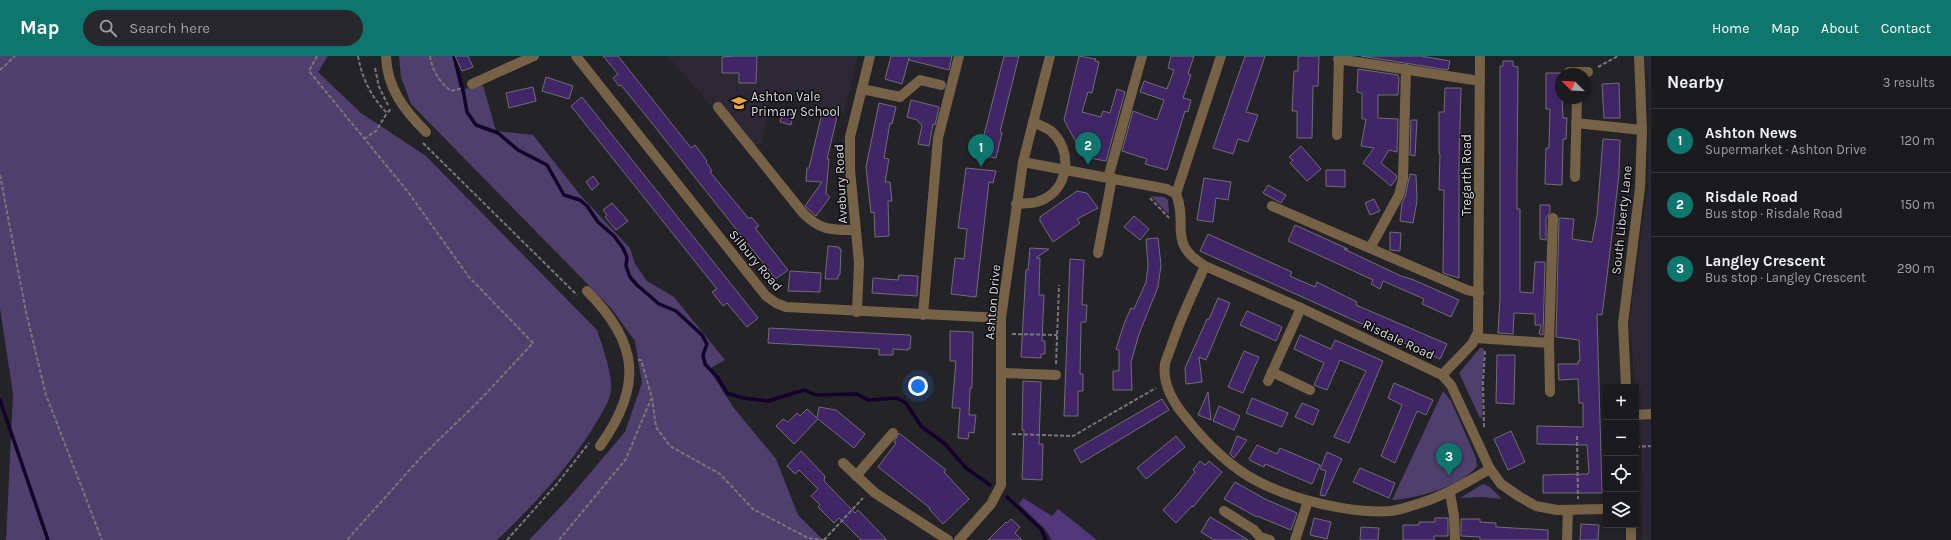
<!DOCTYPE html>
<html lang="en">
<head>
<meta charset="utf-8">
<style>
  :root { --surface:#1b1a1e; --page:#28272b; --text:#f1f3f6; --muted:#a0a1a4; --line:#39383c; --accent:#0f766e }
  body { margin:0; font-family:Karla,sans-serif; background:var(--page); color:var(--text) }
  .controls { position:absolute; right:12px; bottom:12px; display:grid; overflow:hidden; border-radius:0px; box-shadow:0 2px 6px #0003 }
  .controls button { width:36px; height:36px; display:grid; place-items:center; padding:0; border:0; border-bottom:1px solid var(--line); background:var(--surface); color:var(--text); font:20px sans-serif }
  .compass { position:absolute; left:1555px; top:12px; width:36px; height:36px; border-radius:50%; background:var(--surface); box-shadow:0 2px 6px #0003; rotate:294deg }
  .you { position:absolute; left:918px; top:330px; width:14px; height:14px; margin:-10px; border:3px solid #fff; border-radius:50%; background:#1a73e8; box-shadow:0 0 0 6px #1a73e833 }
  .badge { display:grid; place-items:center; width:26px; height:26px; border-radius:50%; background:var(--accent); color:#fff; font-size:13px; font-weight:700 }
  .pin { position:absolute; translate:-50% -33px; filter:drop-shadow(0 1px 2px #0008) }
  .pin::after { content:''; position:absolute; top:21px; width:14px; height:12px; background:inherit; clip-path:polygon(0 0,100% 0,50% 100%) }
  .list { margin:0; padding:0; list-style:none }
  h2 { display:flex; justify-content:space-between; align-items:center; height:52px; margin:0; padding:0 16px; font-size:17px }
  h2 small { font-size:13px; font-weight:400; color:var(--muted) }
  .list li { display:grid; grid-template-columns:26px 1fr auto; gap:12px; align-items:center; box-sizing:border-box; height:64px; padding:0 16px; border-top:1px solid var(--line) }
  .list b { display:block; font-size:15px; white-space:nowrap }
  .list p { margin:0; font-size:13px; white-space:nowrap; color:var(--muted) }
  .list em { font-size:13px; font-style:normal; color:var(--muted) }
  .icon { flex:none; width:22px; height:22px; fill:none; stroke:currentColor; stroke-width:2; stroke-linecap:round; stroke-linejoin:round }
  .map { position:relative; flex:none; width:1651px; height:484px; overflow:hidden }
  header { display:flex; align-items:center; gap:24px; box-sizing:border-box; height:56px; padding:0 20px; background:var(--accent); color:#fff }
  header strong { font-size:19px }
  nav { display:flex; gap:22px; margin-inline-start:auto; font-size:14px }
  .search { width:280px; height:36px; background:var(--page); display:flex; align-items:center; gap:10px; box-sizing:border-box; padding:0 14px; border-radius:22px; color:var(--muted); font-size:15px }
  main { display:flex }
  aside { flex:1; background:var(--surface) }
  .map>svg:first-child { display:block }
  .built { fill:#2c2834 }
  .green { fill:#4f3f6c }
  .forest { fill:#52387a }
  .lines { fill:none; stroke-linecap:round; stroke-linejoin:round }
  .stream { stroke:#13002b; stroke-width:3.5 }
  .building { fill:#402666; stroke:#706e75 }
  .path { stroke:#78777c; stroke-width:2; stroke-dasharray:4 2; stroke-linecap:butt }
  .minor { stroke:#766246; stroke-width:10 }
  .labels { text-anchor:middle; stroke-width:3; stroke-linejoin:round; paint-order:stroke }
  .poi-label { font-size:13px; fill:#dddce0; stroke:#0d0d0f; text-anchor:start }
  .street-label { font-size:13px; fill:#dddce0; stroke:#0d0d0f }
</style>
</head>
<body>
<header>
<strong>Map</strong>
<div class="search"><svg class="icon" aria-label="search" viewBox="0 0 24 24"><circle cx="10" cy="10" r="6"/><path d="M15 15l6 6"/></svg>Search here</div>
<nav><a>Home</a><a>Map</a><a>About</a><a>Contact</a></nav>
</header>
<main>
<div class="map">
<svg width="1651" height="484" viewBox="0 0 1651 484">
  <rect width="100%" height="100%" fill="#242328"/>
  <g class="built">
    <polygon points="668,0 858,0 844,57 773,37 761,88 747,92"/>
    <polygon points="1645,0 1651,0 1651,484 1642,484 1641,383 1629,267 1648,130 1649,38"/>
  </g>
  <g class="green">
    <path d="M0,0H328L318,16L361,57L426,100L597,274C602,289 613,319 611,334C610,344 604,353 599,362C573,407 535,448 497,484H6L13,338L0,252Z"/>
    <polygon points="399,0 453,0 460,34 483,29 496,75 533,79 581,140 630,192 635,208 647,225 674,241 725,304 709,313 733,351 776,403 798,459 823,484 529,484 568,443 625,376 642,327 635,285 611,252 411,48 401,21"/>
    <polygon points="1151,140 1164,141 1168,144 1169,159"/>
    <polygon points="1480,292 1483,292 1484,295 1482,328 1482,361 1480,362 1459,317"/>
    <path d="M1443,335L1451,345L1476,402L1477,410C1463,430 1415,443 1392,444Z"/>
    <polygon points="1483,428 1490,431 1502,443 1482,441 1460,442"/>
  </g>
  <polygon class="forest" points="1023,442 1052,460 1058,453 1097,484 1052,484 1045,473 1019,448"/>
  <g class="lines">
    <g class="stream">
      <polyline points="454,0 464,39 467,56 476,69 498,77 518,94 547,109 564,139 580,144 587,150 598,166 614,180 623,192 627,201 626,210 630,221 637,229 659,248 676,255 702,279 707,288 703,299 705,308 718,322 727,337 743,342 768,345 804,334 816,339 857,338 868,344 897,342 906,347 921,370 945,388 966,412 990,429"/>
      <polyline points="0,344 48,484"/>
      <polyline points="1007,441 1041,473 1046,484"/>
    </g>
  </g>
  <g class="building">
    <polygon points="455,0 468,0 473,11 462,15"/>
    <polygon points="603,0 618,0 691,92 695,89 707,105 706,106 712,115 710,116 749,163 751,161 759,170 755,172 788,214 777,222 775,222 647,61 621,29 619,30 613,22 618,18"/>
    <polygon points="735,0 757,0 756,27 739,27 739,17 722,17 722,1"/>
    <polygon points="891,0 952,0 949,14 909,4 909,2 902,28 885,23"/>
    <polygon points="1004,0 1019,0 1000,76 1002,77 996,102 970,97 974,81 983,83"/>
    <polygon points="1079,0 1096,3 1095,5 1099,6 1092,37 1088,36 1082,56 1101,61 1103,55 1110,57 1117,33 1125,36 1106,105 1084,101 1064,64"/>
    <polygon points="1171,0 1194,0 1188,18 1191,19 1183,42 1191,44 1188,56 1185,55 1167,114 1145,108 1147,103 1122,95 1133,55 1157,64 1164,44 1140,36 1144,25 1167,33 1174,14 1168,12"/>
    <polygon points="1245,0 1265,0 1246,56 1258,59 1248,86 1238,83 1233,98 1213,92"/>
    <polygon points="1298,0 1319,0 1318,30 1313,30 1312,82 1297,82 1297,55 1292,55 1294,15 1298,15"/>
    <polygon points="1361,0 1421,0 1450,5 1448,14"/>
    <polygon points="1503,5 1513,5 1513,10 1518,11 1517,122 1517,153 1520,153 1520,236 1533,237 1535,206 1545,206 1543,279 1539,278 1541,269 1535,269 1535,258 1514,257 1513,278 1498,277 1500,242 1500,10 1503,10"/>
    <polygon points="1358,13 1398,19 1399,23 1398,39 1378,39 1378,62 1398,63 1397,96 1389,94 1381,107 1397,120 1396,123 1391,130 1363,107 1374,92 1361,90 1366,63 1362,63 1362,37 1357,36"/>
    <polygon points="1546,17 1561,17 1563,62 1567,62 1566,83 1563,83 1562,129 1545,128 1546,92 1549,92 1550,53 1546,53"/>
    <polygon points="546,21 573,30 569,43 542,35"/>
    <polygon points="1619,27 1620,62 1604,62 1602,28"/>
    <polygon points="533,31 536,45 509,52 506,37"/>
    <polygon points="1445,32 1461,32 1459,105 1459,222 1443,217 1444,134 1439,134 1440,98 1439,98 1439,56 1444,56"/>
    <polygon points="582,41 758,262 747,271 727,247 723,250 712,236 717,233 571,50"/>
    <polygon points="911,44 939,51 935,69 933,68 929,90 918,88 922,70 917,64 907,61"/>
    <polygon points="879,47 896,51 892,68 890,67 884,102 889,103 885,126 890,126 892,145 888,145 889,180 875,181 874,156 871,157 866,111"/>
    <polygon points="783,57 793,59 791,69 780,66"/>
    <polygon points="822,57 837,61 827,103 829,103 826,138 830,141 816,160 805,150 822,126 806,125 807,112 809,112"/>
    <polygon points="1411,64 1417,64 1415,100 1410,99"/>
    <polygon points="1603,83 1620,84 1619,118 1608,212 1602,259 1597,258 1602,437 1543,437 1543,419 1588,418 1589,415 1587,389 1537,388 1537,370 1583,371 1583,347 1579,347 1578,323 1559,324 1558,308 1578,308 1578,305 1580,305 1579,284 1556,281 1559,162 1574,163 1572,183 1592,186 1597,160"/>
    <polygon points="1301,90 1321,113 1307,125 1290,107 1293,104 1289,101"/>
    <polygon points="966,112 996,115 993,127 989,126 976,241 951,238 955,202 964,203 967,173 958,172"/>
    <polygon points="1326,114 1345,114 1345,131 1326,130"/>
    <polygon points="1410,118 1416,119 1417,145 1413,167 1400,165 1402,147 1405,141"/>
    <polygon points="593,120 599,128 592,134 586,126"/>
    <polygon points="1204,122 1231,126 1228,144 1216,142 1213,166 1197,164"/>
    <polygon points="1268,129 1286,139 1281,147 1263,137"/>
    <polygon points="1077,135 1087,137 1098,152 1077,163 1080,167 1053,186 1040,165 1040,161"/>
    <polygon points="1374,143 1380,155 1370,159 1365,147"/>
    <polygon points="612,147 628,165 616,174 605,161 607,159 603,154"/>
    <polygon points="1540,149 1550,149 1550,156 1546,162 1546,184 1540,183"/>
    <polygon points="1134,160 1149,173 1140,184 1124,171"/>
    <polygon points="1295,169 1348,193 1344,193 1401,220 1414,224 1459,244 1451,261 1422,248 1424,243 1383,225 1380,233 1371,228 1373,224 1288,185"/>
    <polygon points="1390,176 1401,177 1400,195 1390,194"/>
    <polygon points="1208,178 1292,216 1290,220 1315,231 1317,226 1357,246 1356,249 1447,288 1440,303 1200,195"/>
    <polygon points="1158,182 1161,209 1158,231 1139,278 1131,306 1132,334 1113,334 1113,315 1119,315 1119,294 1116,293 1124,268 1131,252 1134,253 1146,226 1148,209 1146,183"/>
    <polygon points="828,190 839,191 839,193 841,193 840,219 838,219 838,223 825,223"/>
    <polygon points="1030,192 1049,193 1036,202 1040,202 1039,239 1044,239 1042,285 1045,285 1045,298 1041,298 1041,302 1021,301 1026,214 1028,214"/>
    <polygon points="1070,203 1084,204 1082,249 1087,249 1086,266 1081,266 1080,318 1083,318 1083,335 1078,335 1078,360 1064,360"/>
    <polygon points="790,215 821,217 820,236 788,235"/>
    <polygon points="899,219 918,220 917,240 872,237 873,222 898,224"/>
    <polygon points="1218,242 1230,247 1206,304 1199,301 1202,326 1186,328 1185,312 1207,263 1209,263"/>
    <polygon points="1247,255 1282,271 1276,285 1240,269"/>
    <polygon points="769,272 909,279 911,280 910,293 908,292 908,294 893,293 893,299 879,299 879,293 768,287"/>
    <polygon points="950,275 973,276 972,332 970,332 969,359 976,359 974,377 969,376 968,383 958,382 960,352 952,352 956,305 950,305"/>
    <polygon points="1300,279 1331,293 1335,284 1383,305 1349,387 1334,381 1366,315 1340,304 1327,334 1314,329 1324,307 1294,293"/>
    <polygon points="1244,295 1259,301 1243,337 1228,331"/>
    <polygon points="1497,299 1515,299 1514,348 1496,347"/>
    <polygon points="1023,325 1041,326 1039,388 1043,388 1042,424 1022,423 1024,374 1022,374"/>
    <polygon points="1394,327 1433,344 1426,359 1417,355 1395,407 1381,400 1402,349 1388,342"/>
    <polygon points="1208,336 1211,364 1198,359"/>
    <polygon points="1252,342 1288,357 1282,371 1246,357"/>
    <polygon points="1162,343 1169,354 1081,407 1074,394"/>
    <polygon points="1302,347 1319,354 1313,369 1295,361"/>
    <polygon points="1219,350 1240,360 1234,374 1213,365"/>
    <polygon points="819,351 836,354 865,378 854,392 818,363 794,388 776,370 783,363 788,366 797,357 800,360 807,353 817,362"/>
    <polygon points="1511,375 1525,406 1508,414 1494,383"/>
    <polygon points="899,377 946,414 944,416 969,443 943,468 929,453 930,452 878,411 896,387 894,386"/>
    <polygon points="1176,380 1185,391 1146,423 1137,412"/>
    <polygon points="1237,380 1247,384 1234,402 1230,398"/>
    <polygon points="1257,389 1277,398 1280,392 1320,409 1312,428 1265,408 1264,411 1251,405 1249,403"/>
    <polygon points="801,395 825,420 824,425 855,457 858,454 887,484 861,484 839,462 834,467 818,451 820,449 811,440 818,433 799,414 795,418 787,410"/>
    <polygon points="1327,396 1342,403 1325,440 1320,439 1326,415 1320,413"/>
    <polygon points="1200,405 1205,409 1209,405 1222,416 1193,451 1192,450 1176,467 1163,454 1178,438 1195,416 1193,414"/>
    <polygon points="1360,412 1395,427 1389,442 1353,426"/>
    <polygon points="1235,426 1265,443 1297,457 1291,474 1257,460 1257,461 1224,443"/>
    <polygon points="1210,461 1227,471 1248,484 1214,484 1201,476"/>
    <polygon points="1314,462 1331,466 1327,483 1310,479"/>
    <polygon points="1435,462 1448,462 1448,480 1434,480 1434,484 1403,484 1403,469 1419,469 1419,466 1435,466"/>
    <polygon points="1011,463 1020,471 1015,477 1022,484 988,484 1006,466 1007,467"/>
    <polygon points="1461,463 1480,463 1480,466 1496,467 1496,471 1548,474 1548,484 1480,484 1480,481 1461,480"/>
    <polygon points="1581,468 1599,469 1598,484 1580,484"/>
    <polygon points="1361,471 1379,472 1378,484 1360,484"/>
  </g>
  <g class="lines">
    <g class="path">
      <polyline points="317,0 309,15 408,136 469,221 533,287 478,346 423,399 347,484"/>
      <path d="M358,0C362,22 371,41 387,57L391,53"/>
      <path d="M430,0C432,14 440,27 451,35L463,32"/>
      <polyline points="1598,11 1618,0"/>
      <polyline points="375,12 379,31 388,49"/>
      <polyline points="0,14 15,0"/>
      <polyline points="364,83 376,75 387,57"/>
      <polyline points="423,87 577,239"/>
      <polyline points="0,119 26,256 46,339 102,484"/>
      <polyline points="1150,142 1169,162"/>
      <polyline points="1012,278 1057,279"/>
      <polyline points="638,304 641,304 652,342 656,371 670,390 720,418 753,453 808,482 823,484"/>
      <polyline points="1056,308 1059,229"/>
      <polyline points="1484,371 1483,327 1485,294"/>
      <polyline points="1012,378 1073,380 1156,332"/>
      <polyline points="1577,380 1578,443"/>
      <polyline points="1636,391 1651,390"/>
      <polyline points="507,484 556,429 589,387"/>
      <polyline points="559,484 626,403 651,343"/>
      <polyline points="824,484 863,442"/>
    </g>
    <g class="minor">
      <path d="M386,0C387,32 404,54 426,76"/>
      <polyline points="576,0 766,240 776,247 786,251 1001,262"/>
      <path d="M1221,0L1176,138C1189,169 1166,186 1205,210L1301,252L1442,319L1451,329L1490,413L1501,428L1520,441L1536,450L1557,454L1606,453"/>
      <polyline points="1338,3 1480,25"/>
      <polyline points="1569,16 1588,16"/>
      <polyline points="472,28 534,0"/>
      <polyline points="862,33 900,41 920,24 941,29"/>
      <path d="M718,51L803,157C821,175 831,174 856,174"/>
      <polyline points="1576,67 1642,74"/>
      <polyline points="1337,79 1339,0"/>
      <polyline points="1023,106 1167,133 1176,138"/>
      <polyline points="1575,121 1577,42"/>
      <polyline points="1108,122 1142,0"/>
      <path d="M1016,148C1027,147 1037,148 1046,142C1069,129 1072,94 1052,76C1048,72 1039,69 1033,66"/>
      <polyline points="1272,150 1467,234 1479,237"/>
      <polyline points="1370,192 1399,139 1403,123 1406,13"/>
      <polyline points="1098,197 1112,122"/>
      <path d="M1205,210C1193,237 1180,263 1171,291C1169,297 1166,303 1165,308C1162,328 1175,349 1187,363C1205,386 1232,413 1259,426C1294,444 1352,458 1391,455C1398,454 1405,452 1411,450C1443,441 1462,429 1490,413"/>
      <path d="M587,235C639,287 643,330 600,390"/>
      <polyline points="857,256 859,206 850,114 850,81 870,0"/>
      <polyline points="923,259 938,82 959,0"/>
      <polyline points="1476,282 1549,287"/>
      <polyline points="1272,316 1310,334"/>
      <polyline points="1001,317 1056,319"/>
      <polyline points="1442,319 1472,288 1478,276 1480,0"/>
      <polyline points="1268,325 1301,252"/>
      <polyline points="1626,331 1623,267 1640,132 1642,74 1639,0"/>
      <polyline points="1550,336 1549,287 1553,162"/>
      <polyline points="1636,359 1651,358"/>
      <polyline points="843,407 875,437 948,484"/>
      <polyline points="856,420 893,377"/>
      <polyline points="1450,437 1454,460 1455,484"/>
      <polyline points="1224,455 1254,474 1260,481 1270,484"/>
      <polyline points="1631,469 1631,484"/>
      <polyline points="959,484 991,448 1001,429 1001,262 1023,106 1050,0"/>
      <polyline points="1295,484 1308,445"/>
      <polyline points="1567,484 1568,454"/>
    </g>
  </g>
  <defs>
    <symbol id="school-bare" viewBox="-9 -9 18 18"><path d="M0-5L7-2L0 1L-7-2ZM-4 1L0 2.5L4 1V4Q0 6-4 4Z" fill="#eda83c" stroke="#0d0d0f" stroke-width="2.5" paint-order="stroke"/></symbol>
  </defs>
  <g fill-rule="evenodd">
    <use href="#school-bare" x="728" y="36" width="22" height="22"/>
  </g>
  <g class="labels">
    <g class="poi-label">
      <text x="751" y="45">Ashton Vale<tspan x="751" dy="15">Primary School</tspan></text>
    </g>
    <g class="street-label">
      <text transform="translate(1466 119) rotate(-90)" y="5">Tregarth Road</text>
      <text transform="translate(840 128) rotate(-93)" y="5">Avebury Road</text>
      <text transform="translate(1621 164) rotate(-84)" y="5">South Liberty Lane</text>
      <text transform="translate(756 204) rotate(50)" y="5">Silbury Road</text>
      <text transform="translate(992 246) rotate(-85)" y="5">Ashton Drive</text>
      <text transform="translate(1399 283) rotate(25)" y="5">Risdale Road</text>
    </g>
  </g>
</svg>
<div class="controls">
<button>+</button>
<button>−</button>
<button><svg class="icon" aria-label="locate" viewBox="0 0 24 24"><circle cx="12" cy="12" r="6"/><path d="M12 2v4M12 18v4M2 12h4M18 12h4"/></svg></button>
<button><svg class="icon" aria-label="layers" viewBox="0 0 24 24"><path d="M12 4l9 5-9 5-9-5zM3 14l9 5 9-5"/></svg></button>
</div>
<svg class="compass" viewBox="-18 -18 36 36"><path d="M0-13l5 13h-10z" fill="#e53935"/><path d="M0 13l5-13h-10z" fill="#a0a1a4"/></svg>
<div class="you"></div>
<div class="pin badge" style="left:981px;top:111px">1</div>
<div class="pin badge" style="left:1088px;top:109px">2</div>
<div class="pin badge" style="left:1449px;top:420px">3</div>
</div>
<aside>
<h2>Nearby<small>3 results</small></h2>
<ul class="list">
<li><span class="badge">1</span><div><b>Ashton News</b><p>Supermarket · Ashton Drive</p></div><em>120 m</em></li>
<li><span class="badge">2</span><div><b>Risdale Road</b><p>Bus stop · Risdale Road</p></div><em>150 m</em></li>
<li><span class="badge">3</span><div><b>Langley Crescent</b><p>Bus stop · Langley Crescent</p></div><em>290 m</em></li>
</ul>
</aside>
</main>
</body>
</html>
